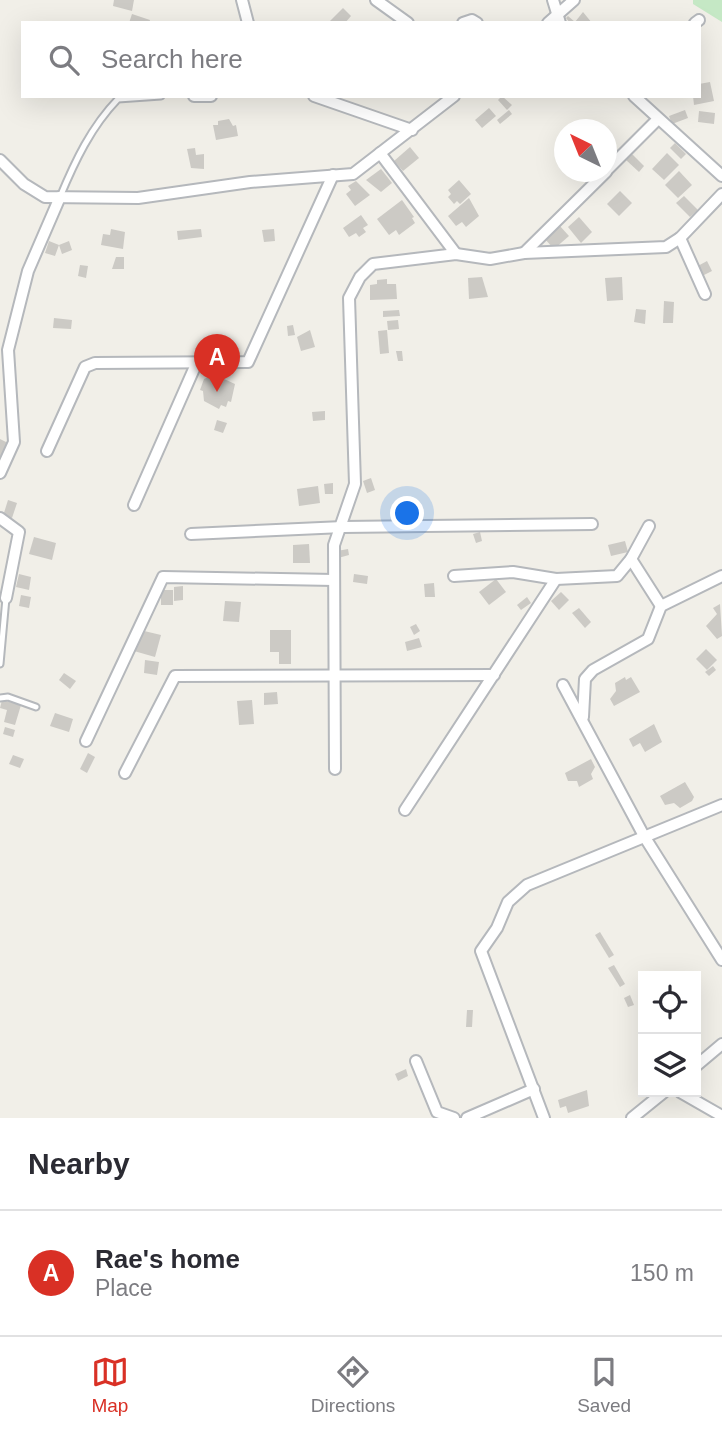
<!DOCTYPE html>
<html lang="en">
<head>
<meta charset="utf-8">
<style>
  :root { --surface:#fff; --page:#f2f2f3; --text:#2b2b33; --muted:#7c7c81; --line:#e1e1e2; --accent:#d93025 }
  body { margin:0; font-family:Arial,sans-serif; background:var(--page); color:var(--text) }
  .controls { position:absolute; right:21px; bottom:21px; display:grid; overflow:hidden; border-radius:0px; box-shadow:0 7px 28px #0002 }
  .controls button { width:63px; height:63px; display:grid; place-items:center; padding:0; border:0; border-bottom:2px solid var(--line); background:var(--surface); color:var(--text); font:35px sans-serif }
  .compass { position:absolute; left:554px; top:119px; width:63px; height:63px; border-radius:50%; background:var(--surface); box-shadow:0 7px 28px #0002; rotate:317deg }
  .you { position:absolute; left:408px; top:514px; width:24px; height:24px; margin:-18px; border:5px solid #fff; border-radius:50%; background:#1a73e8; box-shadow:0 0 0 10px #1a73e833 }
  .badge { display:grid; place-items:center; width:46px; height:46px; border-radius:50%; background:var(--accent); color:#fff; font-size:23px; font-weight:700 }
  .pin { position:absolute; translate:-50% -58px; filter:drop-shadow(0 2px 4px #0008) }
  .pin::after { content:''; position:absolute; top:37px; width:24px; height:21px; background:inherit; clip-path:polygon(0 0,100% 0,50% 100%) }
  .list { margin:0; padding:0; list-style:none }
  h2 { display:flex; justify-content:space-between; align-items:center; height:91px; margin:0; padding:0 28px; font-size:30px }
  h2 small { font-size:23px; font-weight:400; color:var(--muted) }
  .list li { display:grid; grid-template-columns:46px 1fr auto; gap:21px; align-items:center; box-sizing:border-box; height:126px; padding:0 28px; border-top:2px solid var(--line) }
  .list b { display:block; font-size:26px; white-space:nowrap }
  .list p { margin:0; font-size:23px; white-space:nowrap; color:var(--muted) }
  .list em { font-size:23px; font-style:normal; color:var(--muted) }
  .icon { flex:none; width:38px; height:38px; fill:none; stroke:currentColor; stroke-width:2; stroke-linecap:round; stroke-linejoin:round }
  .map { position:relative; flex:none; width:722px; height:1118px; overflow:hidden }
  .search { position:absolute; background:var(--surface); box-shadow:0 7px 28px #0002; left:21px; right:21px; top:21px; height:77px; display:flex; align-items:center; gap:18px; box-sizing:border-box; padding:0 24px; border-radius:0px; color:var(--muted); font-size:26px }
  .sheet { height:217px; background:var(--surface) }
  nav { display:flex; justify-content:space-around; align-items:center; box-sizing:border-box; height:98px; border-top:2px solid var(--line); background:var(--surface); font-size:19px; color:var(--muted) }
  nav a { display:grid; justify-items:center; gap:4px }
  nav .on { color:var(--accent) }
  .map>svg:first-child { display:block }
  .green { fill:#c5e8c5 }
  .building { fill:#cccac5 }
  .lines { fill:none; stroke-linecap:round; stroke-linejoin:round }
  .lane-casing { stroke:#b5b8bc; stroke-width:9 }
  .street-casing { stroke:#b5b8bc; stroke-width:14 }
  .lane { stroke:#fff; stroke-width:5 }
  .street { stroke:#fff; stroke-width:10 }
</style>
</head>
<body>
<div class="map">
<svg width="722" height="1118" viewBox="0 0 722 1118">
  <rect width="100%" height="100%" fill="#f1efe8"/>
  <polygon class="green" points="693,0 722,0 722,22 693,4"/>
  <g class="building">
    <polygon points="114,0 134,0 132,11 113,6"/>
    <polygon points="343,8 351,16 345,23 332,23 330,21"/>
    <polygon points="583,12 592,23 570,23 566,18 568,16 575,22"/>
    <polygon points="132,14 150,20 149,23 129,23"/>
    <polygon points="710,82 714,101 694,105 693,96 699,96 699,84"/>
    <polygon points="502,96 512,105 507,110 498,100"/>
    <polygon points="489,108 496,116 482,128 475,120"/>
    <polygon points="509,110 512,114 500,124 497,120"/>
    <polygon points="685,110 688,118 672,124 669,116"/>
    <polygon points="699,111 715,113 714,124 698,122"/>
    <polygon points="229,119 233,126 236,125 238,136 216,140 213,125 218,125 218,121"/>
    <polygon points="675,143 686,154 681,159 670,148"/>
    <polygon points="410,147 419,158 403,171 394,161"/>
    <polygon points="195,148 196,155 204,154 204,169 191,168 187,149"/>
    <polygon points="667,153 679,165 664,180 652,169"/>
    <polygon points="632,154 644,166 639,172 626,160"/>
    <polygon points="381,169 392,183 381,192 366,180"/>
    <polygon points="679,171 692,185 678,198 665,185"/>
    <polygon points="459,180 471,194 460,204 457,201 454,204 448,197 451,194 448,190"/>
    <polygon points="356,181 370,195 355,206 346,194 351,190 348,186"/>
    <polygon points="620,191 632,203 619,216 607,204"/>
    <polygon points="684,196 698,210 690,217 676,203"/>
    <polygon points="469,198 479,216 466,227 462,222 456,226 448,216"/>
    <polygon points="402,200 414,217 412,218 415,223 399,235 396,230 389,235 377,219"/>
    <polygon points="361,215 368,225 363,228 366,232 359,237 356,233 349,237 343,228"/>
    <polygon points="579,217 592,232 581,243 568,227"/>
    <polygon points="559,225 569,236 554,249 544,238"/>
    <polygon points="111,229 125,232 123,249 101,245 103,234 110,235"/>
    <polygon points="201,229 202,237 178,240 177,231"/>
    <polygon points="274,229 275,241 264,242 262,230"/>
    <polygon points="49,241 59,245 69,241 72,250 62,254 59,245 55,256 45,253"/>
    <polygon points="116,257 124,257 124,269 112,269"/>
    <polygon points="707,261 712,271 702,276 696,267"/>
    <polygon points="80,265 88,266 86,278 78,276"/>
    <polygon points="482,277 488,297 469,299 468,278"/>
    <polygon points="622,277 623,300 607,301 605,278"/>
    <polygon points="387,279 387,284 396,284 397,299 370,300 370,285 377,284 377,280"/>
    <polygon points="664,301 674,302 673,323 663,323"/>
    <polygon points="636,309 646,310 645,324 634,322"/>
    <polygon points="399,310 400,316 383,317 383,311"/>
    <polygon points="54,318 72,320 71,329 53,328"/>
    <polygon points="398,320 399,329 388,330 387,321"/>
    <polygon points="293,325 295,335 288,336 287,326"/>
    <polygon points="310,330 315,347 301,351 297,337"/>
    <polygon points="387,330 389,353 380,354 378,331"/>
    <polygon points="396,351 402,351 403,361 398,361"/>
    <polygon points="213,375 223,382 224,379 235,384 231,402 228,401 226,407 221,405 219,409 204,401 203,391 200,390 204,379"/>
    <polygon points="325,411 325,420 313,421 312,412"/>
    <polygon points="217,420 227,423 223,433 214,430"/>
    <polygon points="0,439 8,443 0,460"/>
    <polygon points="371,478 375,490 367,493 363,481"/>
    <polygon points="333,483 333,494 325,494 324,484"/>
    <polygon points="318,486 320,503 299,506 297,489"/>
    <polygon points="8,500 17,503 12,518 3,516"/>
    <polygon points="480,532 482,541 476,543 473,534"/>
    <polygon points="34,537 56,543 52,560 29,554"/>
    <polygon points="625,541 628,552 611,556 608,545"/>
    <polygon points="309,544 310,563 293,563 293,545"/>
    <polygon points="348,549 349,555 338,558 337,551"/>
    <polygon points="19,574 31,577 29,590 16,587"/>
    <polygon points="354,574 368,576 367,584 353,582"/>
    <polygon points="496,579 506,592 489,605 479,592"/>
    <polygon points="434,583 435,597 425,597 424,584"/>
    <polygon points="183,586 183,600 174,601 174,587"/>
    <rect x="161" y="590" width="12" height="15"/>
    <polygon points="561,592 569,600 559,610 551,601"/>
    <polygon points="21,595 31,597 29,608 19,606"/>
    <polygon points="527,597 531,603 521,610 517,605"/>
    <polygon points="225,601 241,602 239,622 223,621"/>
    <polygon points="720,604 722,636 717,639 706,626 717,614 713,608"/>
    <polygon points="579,608 591,622 585,628 572,613"/>
    <polygon points="416,624 420,631 414,635 410,627"/>
    <polygon points="140,630 161,635 155,657 134,651"/>
    <polygon points="270,630 291,630 291,664 279,664 279,652 270,652"/>
    <polygon points="419,638 422,647 407,651 405,642"/>
    <polygon points="706,649 717,660 707,670 696,659"/>
    <polygon points="145,660 159,662 157,675 144,673"/>
    <polygon points="713,666 716,670 709,676 705,672"/>
    <polygon points="64,673 76,681 70,689 59,680"/>
    <polygon points="625,677 626,680 631,677 640,692 614,706 610,699 616,691 615,683"/>
    <polygon points="277,692 278,704 264,705 264,693"/>
    <polygon points="2,700 21,705 15,725 4,722 7,710 0,708"/>
    <polygon points="252,700 254,724 239,725 237,701"/>
    <polygon points="55,713 73,719 69,732 50,726"/>
    <polygon points="654,724 662,742 645,752 640,743 633,747 629,739"/>
    <polygon points="5,727 15,730 13,737 3,734"/>
    <polygon points="88,753 95,757 87,773 80,769"/>
    <polygon points="13,755 24,759 20,768 9,764"/>
    <polygon points="591,759 595,767 591,774 593,779 579,787 577,781 568,781 565,773"/>
    <polygon points="685,782 694,797 692,801 680,808 674,803 665,805 660,796"/>
    <polygon points="600,932 614,955 609,958 595,935"/>
    <polygon points="614,965 625,984 620,987 608,968"/>
    <polygon points="630,995 634,1005 628,1007 624,998"/>
    <polygon points="467,1010 473,1010 472,1027 466,1027"/>
    <polygon points="406,1069 408,1076 398,1081 395,1074"/>
    <polygon points="587,1090 589,1106 568,1113 566,1106 560,1108 558,1100"/>
  </g>
  <g class="lines">
    <defs>
      <g id="lane">
        <path d="M60,197C75,161 91,127 118,99L161,96"/>
        <polyline points="0,664 6,598"/>
        <polyline points="0,698 8,697 36,707"/>
      </g>
      <g id="street">
        <polyline points="242,0 248,23"/>
        <polyline points="376,0 408,23"/>
        <polyline points="553,0 560,23"/>
        <polyline points="463,23 472,20 477,23"/>
        <polyline points="548,23 574,0"/>
        <polyline points="695,23 699,20"/>
        <polyline points="194,96 211,96"/>
        <polyline points="314,96 412,130"/>
        <polyline points="634,96 722,176"/>
        <polyline points="380,153 456,254"/>
        <polyline points="0,160 24,184 45,197 138,198 250,182 353,174 454,96"/>
        <polyline points="606,171 657,120"/>
        <polyline points="680,238 705,294"/>
        <polyline points="524,253 606,172"/>
        <polyline points="47,451 85,367 95,363 248,362 333,175"/>
        <polyline points="0,473 14,442 8,350 28,271 60,197"/>
        <polyline points="134,505 197,362"/>
        <polyline points="0,518 19,532 6,598"/>
        <polyline points="191,534 343,527 592,524"/>
        <polyline points="631,559 661,606"/>
        <polyline points="454,576 513,572 556,579 617,576 631,559 649,526"/>
        <polyline points="563,685 644,836 722,960"/>
        <polyline points="583,717 585,679 593,670 648,639 661,606 722,576"/>
        <polyline points="86,741 163,577 334,580"/>
        <polyline points="335,769 334,545 355,484 349,298 360,277 373,264 456,254 490,259 524,253 666,247 680,238 722,194"/>
        <polyline points="125,773 175,676 494,675"/>
        <polyline points="405,810 556,579"/>
        <polyline points="416,1061 437,1112 454,1118"/>
        <polyline points="696,1066 722,1044"/>
        <polyline points="680,1092 722,1116"/>
        <polyline points="467,1118 534,1089"/>
        <polyline points="544,1118 481,951 497,928 508,902 527,885 722,805"/>
        <polyline points="632,1118 664,1092"/>
      </g>
    </defs>
    <use href="#lane" class="lane-casing"/>
    <use href="#street" class="street-casing"/>
    <use href="#lane" class="lane"/>
    <use href="#street" class="street"/>
  </g>
</svg>
<div class="controls">
<button><svg class="icon" aria-label="locate" viewBox="0 0 24 24"><circle cx="12" cy="12" r="6"/><path d="M12 2v4M12 18v4M2 12h4M18 12h4"/></svg></button>
<button><svg class="icon" aria-label="layers" viewBox="0 0 24 24"><path d="M12 4l9 5-9 5-9-5zM3 14l9 5 9-5"/></svg></button>
</div>
<svg class="compass" viewBox="-18 -18 36 36"><path d="M0-13l5 13h-10z" fill="#e53935"/><path d="M0 13l5-13h-10z" fill="#7c7c81"/></svg>
<div class="you"></div>
<div class="pin badge" style="left:217px;top:392px">A</div>
<div class="search"><svg class="icon" aria-label="search" viewBox="0 0 24 24"><circle cx="10" cy="10" r="6"/><path d="M15 15l6 6"/></svg>Search here</div>
</div>
<section class="sheet">
<h2>Nearby<small></small></h2>
<ul class="list">
<li><span class="badge">A</span><div><b>Rae's home</b><p>Place</p></div><em>150 m</em></li>
</ul>
</section>
<nav>
<a class="on"><svg class="icon" aria-label="map" viewBox="0 0 24 24"><path d="M3 6l6-2 6 2 6-2v14l-6 2-6-2-6 2zM9 4v14M15 6v14"/></svg>Map</a>
<a><svg class="icon" aria-label="directions" viewBox="0 0 24 24"><path d="M12 3l9 9-9 9-9-9zM9 14v-3h6M13 9l2 2-2 2"/></svg>Directions</a>
<a><svg class="icon" aria-label="saved" viewBox="0 0 24 24"><path d="M7 4h10v16l-5-4-5 4z"/></svg>Saved</a>
</nav>
</body>
</html>
